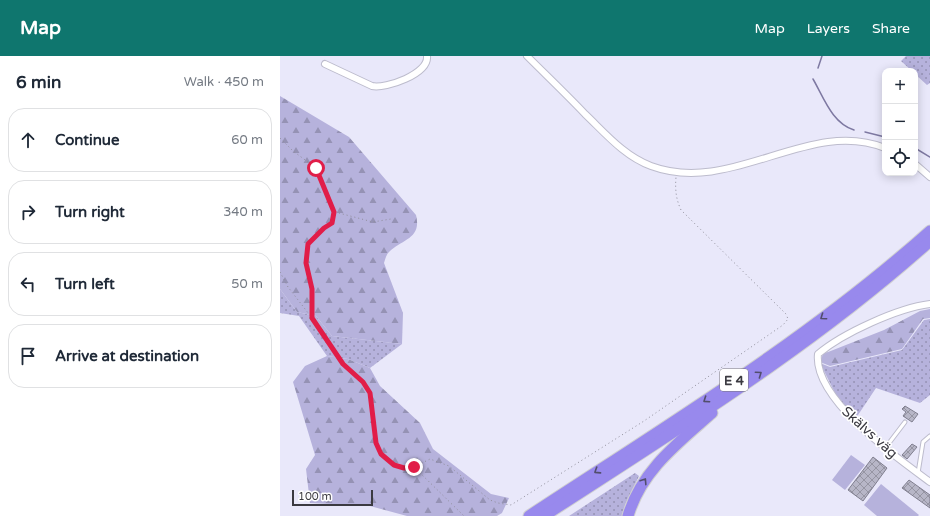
<!DOCTYPE html>
<html lang="en">
<head>
<meta charset="utf-8">
<style>
  :root { --surface:#fff; --page:#f6f6f7; --text:#1f2937; --muted:#747a83; --line:#e0e1e3; --accent:#0f766e }
  body { margin:0; font-family:"Varela Round",sans-serif; background:var(--page); color:var(--text) }
  .controls { position:absolute; right:12px; top:12px; display:grid; overflow:hidden; border-radius:8px; box-shadow:0 2px 10px #0003 }
  .controls button { width:36px; height:36px; display:grid; place-items:center; padding:0; border:0; border-bottom:1px solid var(--line); background:var(--surface); color:var(--text); font:20px sans-serif }
  .scale { position:absolute; left:12px; bottom:10px; width:81px; box-sizing:border-box; padding-left:4px; border:2px solid #3b3a41; border-top:0; font-size:11px; line-height:14px; white-space:nowrap; color:#3b3a41; -webkit-text-stroke:3px #fff; paint-order:stroke }
  .stop { position:absolute; width:12px; height:12px; margin:-9px; border:3px solid #e11d48; border-radius:50%; background:#fff }
  .stop.end { background:#e11d48; border-color:#fff; box-shadow:0 1px 4px #0008 }
  .list { margin:0; padding:0; list-style:none }
  h2 { display:flex; justify-content:space-between; align-items:center; height:52px; margin:0; padding:0 16px; font-size:17px }
  h2 small { font-size:13px; font-weight:400; color:var(--muted) }
  .list li { display:grid; grid-template-columns:26px 1fr auto; gap:12px; align-items:center; box-sizing:border-box; height:64px; margin:0 8px 8px; padding:0 8px; border:1px solid var(--line); border-radius:16px }
  .list b { display:block; font-size:15px; white-space:nowrap }
  .list em { font-size:13px; font-style:normal; color:var(--muted) }
  .icon { flex:none; width:22px; height:22px; fill:none; stroke:currentColor; stroke-width:2; stroke-linecap:round; stroke-linejoin:round }
  .map { position:relative; flex:none; width:650px; height:460px; overflow:hidden }
  header { display:flex; align-items:center; gap:24px; box-sizing:border-box; height:56px; padding:0 20px; background:var(--accent); color:#fff }
  header strong { font-size:19px }
  nav { display:flex; gap:22px; margin-inline-start:auto; font-size:14px }
  main { display:flex }
  aside { flex:1; background:var(--surface) }
  .map>svg:first-child { display:block }
  .grass { fill:url(#grass-dots) }
  .forest { fill:url(#forest-firs) }
  .pitch { fill:#b6b2dc }
  .lines { fill:none; stroke-linecap:round; stroke-linejoin:round }
  .stream { stroke:#7e79a2; stroke-width:1.5 }
  .building { fill:url(#building-cross-hatch); stroke:#807f8f }
  .lane-casing { stroke:#bdbccd; stroke-width:5 }
  .street-casing { stroke:#bdbccd; stroke-width:8 }
  .highway-casing { stroke:#d0d0d1; stroke-width:13 }
  .path { stroke:#8e8d99; stroke-width:1; stroke-dasharray:1 3; stroke-linecap:butt }
  .lane { stroke:#fff; stroke-width:3 }
  .street { stroke:#fff; stroke-width:6 }
  .highway { stroke:#9889ed; stroke-width:11 }
  .oneway { stroke:#524e6c }
  .route { stroke:#e11d48; stroke-width:5 }
  .labels { text-anchor:middle; stroke-width:3.5; stroke-linejoin:round; paint-order:stroke }
  .shield { fill:#fff; stroke:#76757a; stroke-width:1 }
  .shield-label { font-size:13px; font-weight:bold; fill:#3b3a41 }
  .street-label { font-size:14px; fill:#3b3a41; stroke:#fff }
</style>
</head>
<body>
<header>
<strong>Map</strong>
<nav><a>Map</a><a>Layers</a><a>Share</a></nav>
</header>
<main>
<aside>
<h2>6 min<small>Walk · 450 m</small></h2>
<ul class="list">
<li><svg class="icon" aria-label="ahead" viewBox="0 0 24 24"><path d="M12 20V5M6 11l6-6 6 6"/></svg><div><b>Continue</b></div><em>60 m</em></li>
<li><svg class="icon" aria-label="right" viewBox="0 0 24 24"><path d="M7 20v-9h11M14 6l5 5-5 5"/></svg><div><b>Turn right</b></div><em>340 m</em></li>
<li><svg class="icon" aria-label="left" viewBox="0 0 24 24"><path d="M17 20v-9H6M10 6l-5 5 5 5"/></svg><div><b>Turn left</b></div><em>50 m</em></li>
<li><svg class="icon" aria-label="arrive" viewBox="0 0 24 24"><path d="M6 21V4h12l-3 4 3 4H6"/></svg><div><b>Arrive at destination</b></div></li>
</ul>
</aside>
<div class="map">
<svg width="650" height="460" viewBox="0 0 650 460">
  <defs>
    <pattern id="grass-dots" width="8" height="8" patternUnits="userSpaceOnUse"><rect width="8" height="8" fill="#b6b2dc"/><path d="M2 2h.1M6 6h.1" fill="none" stroke="#9592b4" stroke-width="1.8" stroke-linecap="round"/></pattern>
    <pattern id="forest-firs" width="22" height="20" patternUnits="userSpaceOnUse"><rect width="22" height="20" fill="#b6b2dc"/><path d="M5 1l3.5 6h-7zM16 11l3.5 6h-7z" fill="#9592b4"/></pattern>
    <pattern id="building-cross-hatch" width="8" height="8" patternUnits="userSpaceOnUse"><rect width="8" height="8" fill="#b7b6c7"/><path d="M0 0l8 8M0 8l8-8" fill="none" stroke="#9695a3"/></pattern>
  </defs>
  <rect width="100%" height="100%" fill="#e9e8fa"/>
  <g class="grass">
    <polygon points="626,0 650,0 650,27 647,29 635,18 635,15 632,15 621,5"/>
    <polygon points="0,233 17,256 36,260 52,280 122,288 90,312 68,303 47,300 19,260 0,257"/>
    <polygon points="650,263 650,339 640,347 596,332 576,362 558,343 540,307 550,311 622,294 644,264"/>
    <polygon points="355,417 359,420 345,449 343,460 289,460"/>
  </g>
  <g class="forest">
    <path d="M0,40L69,81L136,159C142,183 122,183 109,196C106,199 105,204 104,207L123,257L122,288L52,280L36,260L17,256L0,233Z"/>
    <polygon points="650,253 650,262 643,263 622,293 550,310 540,306 543,298 604,274 640,255"/>
    <polygon points="47,300 68,303 90,312 100,330 140,367 153,393 211,438 229,442 222,457 217,460 127,460 90,450 30,447 26,413 35,399 13,326 25,310"/>
  </g>
  <g class="pitch">
    <polygon points="571,399 585,409 565,434 552,424"/>
    <polygon points="601,428 639,459 638,460 597,460 584,449"/>
  </g>
  <g class="lines">
    <g class="stream">
      <polyline points="538,12 542,0"/>
      <path d="M533,23C544,42 552,67 574,74"/>
      <polyline points="585,76 605,81"/>
      <polyline points="635,92 650,101"/>
    </g>
  </g>
  <g class="building">
    <polygon points="625,350 638,358 632,366 623,360 626,356 622,353"/>
    <polygon points="632,388 637,391 627,403 622,399"/>
    <polygon points="593,401 607,412 583,445 568,434"/>
    <polygon points="629,424 650,439 650,452 622,432"/>
  </g>
  <g class="lines">
    <defs>
      <g id="lane">
        <polyline points="606,391 625,366"/>
        <polyline points="638,417 643,386 650,380"/>
      </g>
      <g id="street">
        <path d="M247,0C266,19 286,38 305,58C325,77 344,100 371,110C452,140 529,61 605,92"/>
        <path d="M45,8L92,30C106,33 149,18 147,0"/>
        <polyline points="635,108 650,121"/>
        <path d="M650,248C618,252 563,277 538,298C533,343 617,402 650,426"/>
      </g>
      <g id="highway">
        <path d="M249,460C386,370 528,284 650,175"/>
        <path d="M264,460C396,374 532,291 650,185"/>
        <path d="M348,460C361,415 398,387 432,357"/>
      </g>
    </defs>
    <use href="#lane" class="lane-casing"/>
    <use href="#street" class="street-casing"/>
    <use href="#highway" class="highway-casing"/>
    <g class="path">
      <polyline points="0,82 13,95 36,112 54,156 52,167 44,171 28,188 26,207 32,233 32,261"/>
      <polyline points="55,156 93,166 111,163"/>
      <path d="M0,216L8,231L32,262L63,308L83,326L90,337L96,387L101,398L114,409L124,412L134,411L150,403L169,410L210,444L218,447L231,449L364,365L503,269L508,263L506,258L401,154C396,143 395,134 396,121"/>
      <polyline points="134,411 184,460"/>
    </g>
    <use href="#lane" class="lane"/>
    <use href="#street" class="street"/>
    <use href="#highway" class="highway"/>
  </g>
  <defs><path id="oneway-chevron" d="M-2-3.5L2.5 0L-2 3.5" fill="none" stroke-width="1.6" stroke-linecap="round" stroke-linejoin="round"/></defs>
  <g class="oneway">
    <use href="#oneway-chevron" transform="translate(543 261) rotate(145)"/>
    <use href="#oneway-chevron" transform="translate(479 318) rotate(-35)"/>
    <use href="#oneway-chevron" transform="translate(426 344) rotate(146)"/>
    <use href="#oneway-chevron" transform="translate(317 415) rotate(147)"/>
    <use href="#oneway-chevron" transform="translate(364 425) rotate(-57)"/>
  </g>
  <g class="lines">
    <polyline class="route" points="36,112 54,156 52,167 44,172 28,188 26,207 32,233 32,262 63,308 83,326 90,337 96,387 101,398 114,409 124,412 134,411"/>
  </g>
  <g class="labels">
    <rect class="shield" x="440" y="313" width="28" height="22" rx="3"/>
    <g class="shield-label">
      <text x="454" y="329">E 4</text>
    </g>
    <g class="street-label">
      <text transform="translate(590 376) rotate(42)" y="5">Skälvs väg</text>
    </g>
  </g>
</svg>
<div class="controls">
<button>+</button>
<button>−</button>
<button><svg class="icon" aria-label="locate" viewBox="0 0 24 24"><circle cx="12" cy="12" r="6"/><path d="M12 2v4M12 18v4M2 12h4M18 12h4"/></svg></button>
</div>
<div class="scale">100 m</div>
<div class="stop" style="left:36px;top:112px"></div>
<div class="stop end" style="left:134px;top:411px"></div>
</div>
</main>
</body>
</html>
